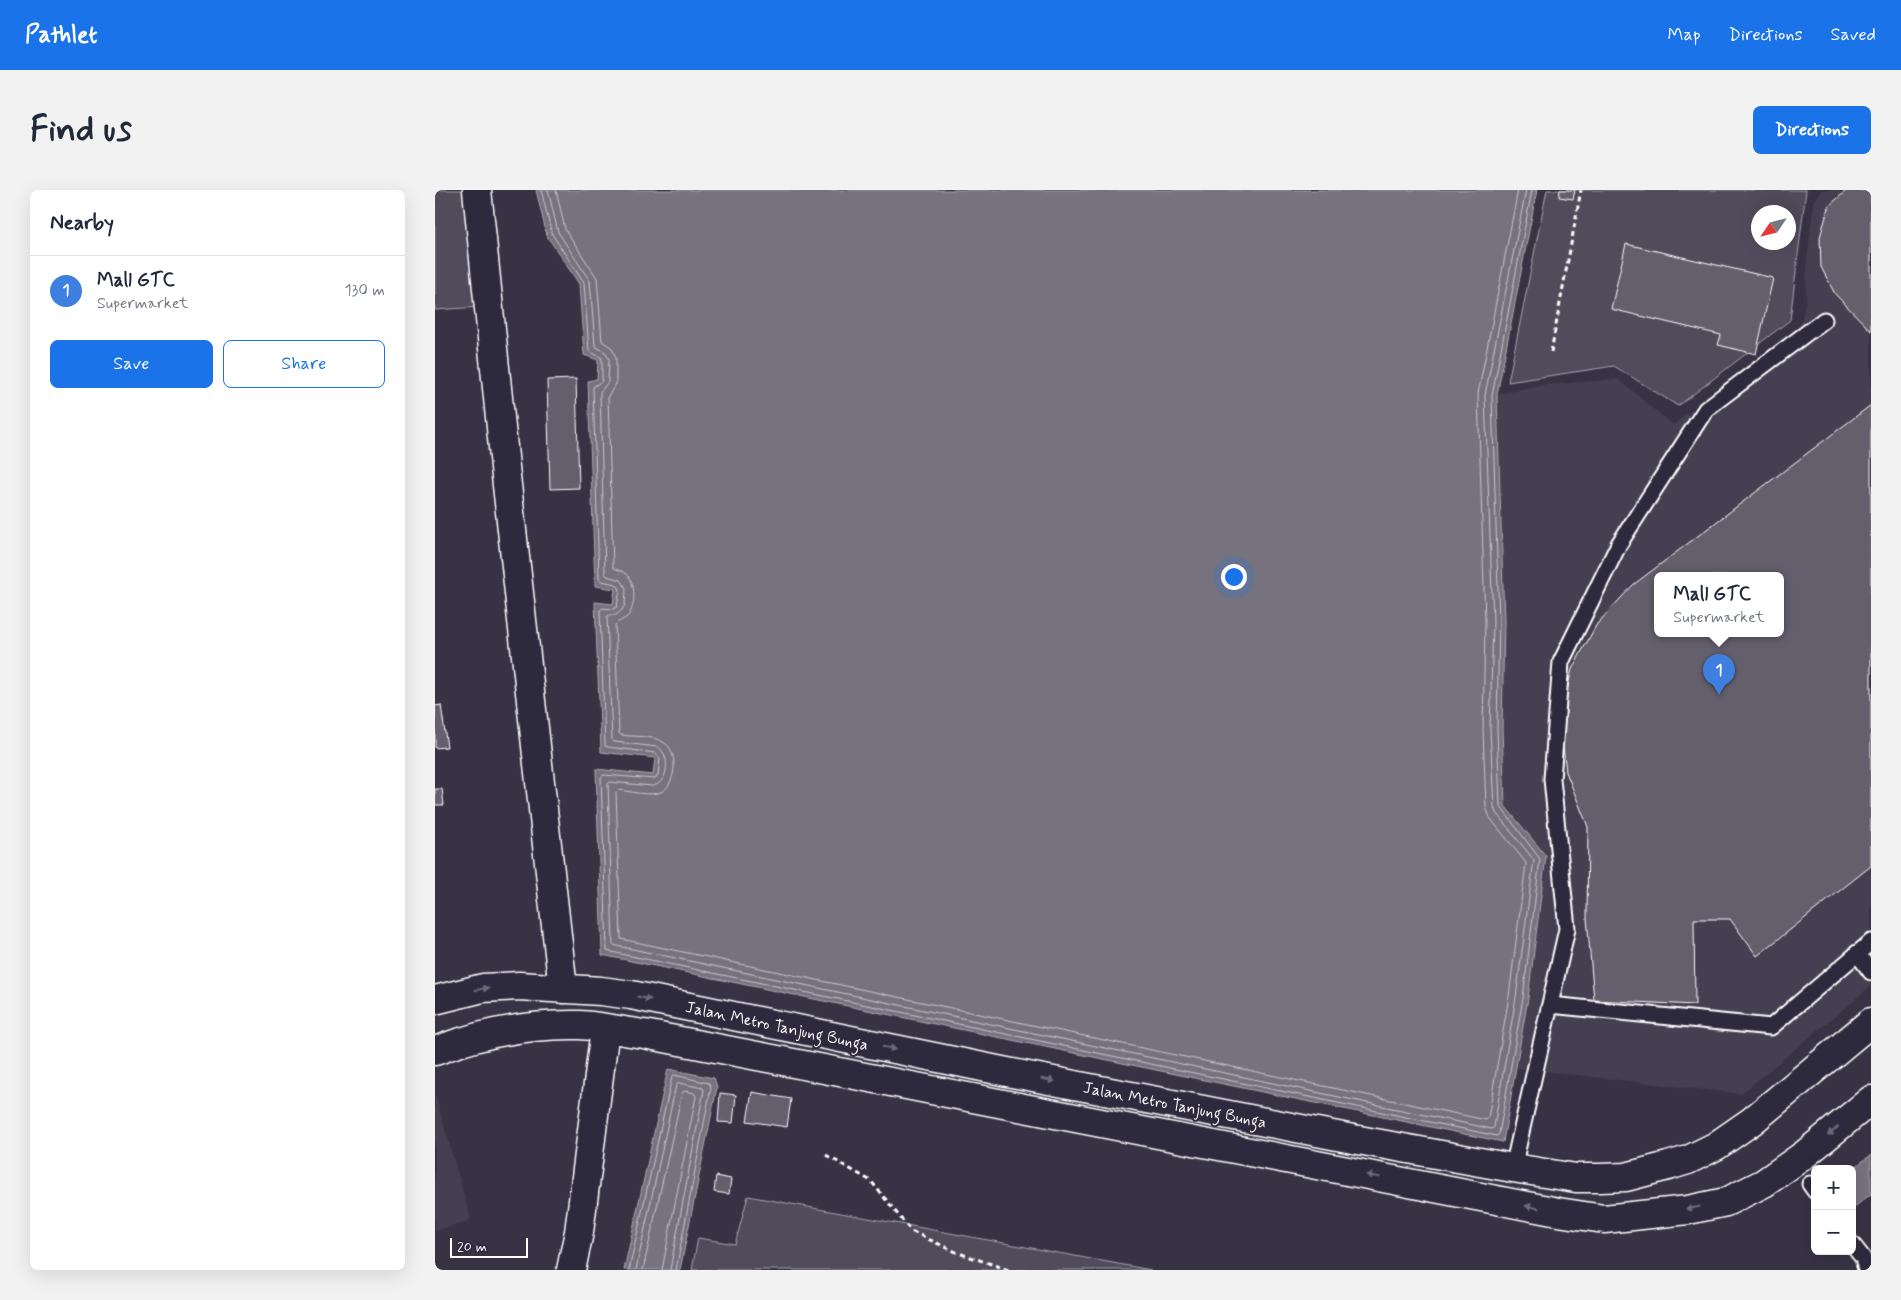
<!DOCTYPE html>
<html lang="en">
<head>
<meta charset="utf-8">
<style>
  :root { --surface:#fff; --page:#f2f2f3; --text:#1f2937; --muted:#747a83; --line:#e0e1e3; --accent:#1a73e8 }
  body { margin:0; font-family:Mynerve,sans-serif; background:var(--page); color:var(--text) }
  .controls { position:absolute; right:15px; bottom:15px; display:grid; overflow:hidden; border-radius:8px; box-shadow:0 5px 20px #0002 }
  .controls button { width:45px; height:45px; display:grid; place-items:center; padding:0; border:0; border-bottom:1px solid var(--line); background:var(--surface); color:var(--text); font:25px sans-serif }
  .compass { position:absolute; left:1316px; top:15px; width:45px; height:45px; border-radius:50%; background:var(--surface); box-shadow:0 5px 20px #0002; rotate:235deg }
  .scale { position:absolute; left:15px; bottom:12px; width:78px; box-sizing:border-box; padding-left:5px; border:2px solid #fff; border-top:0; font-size:14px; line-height:18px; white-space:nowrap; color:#fff; -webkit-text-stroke:4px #2f2a3d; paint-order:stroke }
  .you { position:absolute; left:798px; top:386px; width:18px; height:18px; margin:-12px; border:4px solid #fff; border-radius:50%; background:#1a73e8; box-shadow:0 0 0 8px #1a73e833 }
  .badge { display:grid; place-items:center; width:32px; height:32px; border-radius:50%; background:var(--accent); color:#fff; font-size:16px; font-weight:700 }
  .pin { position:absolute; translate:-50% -41px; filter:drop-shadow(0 1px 2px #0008) }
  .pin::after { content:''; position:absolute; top:26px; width:18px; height:15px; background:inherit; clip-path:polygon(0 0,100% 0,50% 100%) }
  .popup { position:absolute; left:1219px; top:382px; width:130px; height:65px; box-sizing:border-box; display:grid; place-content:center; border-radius:8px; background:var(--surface); filter:drop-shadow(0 1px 4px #0005); font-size:16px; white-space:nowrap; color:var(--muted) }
  .popup b { font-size:19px; color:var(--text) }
  .popup::after { content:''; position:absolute; left:50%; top:100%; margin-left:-10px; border:10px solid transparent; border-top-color:var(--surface) }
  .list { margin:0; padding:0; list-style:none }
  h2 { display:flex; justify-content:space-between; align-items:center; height:65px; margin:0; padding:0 20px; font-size:21px }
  h2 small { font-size:16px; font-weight:400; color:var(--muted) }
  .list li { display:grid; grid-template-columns:32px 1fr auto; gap:15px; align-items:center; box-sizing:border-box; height:70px; padding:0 20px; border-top:1px solid var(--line) }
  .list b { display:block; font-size:19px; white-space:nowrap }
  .list p { margin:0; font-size:16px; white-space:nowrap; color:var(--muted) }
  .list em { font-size:16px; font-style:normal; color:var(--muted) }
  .actions { display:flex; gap:10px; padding:15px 20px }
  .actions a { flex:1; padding:11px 0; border:1px solid var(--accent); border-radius:8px; text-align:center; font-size:18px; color:var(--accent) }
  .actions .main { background:var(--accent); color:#fff }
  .map { position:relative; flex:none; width:1436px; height:1080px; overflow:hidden; border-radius:8px }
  header { display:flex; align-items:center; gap:30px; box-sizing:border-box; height:70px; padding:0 25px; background:var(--accent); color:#fff }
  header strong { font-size:24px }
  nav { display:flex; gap:28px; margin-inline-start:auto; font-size:18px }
  .intro { display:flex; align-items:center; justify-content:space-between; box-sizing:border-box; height:120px; padding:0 30px }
  h1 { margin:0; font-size:35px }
  .button { padding:12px 22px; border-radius:8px; background:var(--accent); color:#fff; font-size:18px; font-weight:700 }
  main { display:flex; gap:30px; padding:0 30px }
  aside { flex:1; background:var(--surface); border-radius:8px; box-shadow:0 5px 20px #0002 }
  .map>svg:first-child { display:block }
  .built { fill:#444051; fill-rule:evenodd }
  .green { fill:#514c5c; stroke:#a8a6ae; fill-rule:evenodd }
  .water { fill:#76737f; stroke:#adabb2 }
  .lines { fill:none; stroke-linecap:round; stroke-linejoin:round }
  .shore { stroke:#c8c7cc; stroke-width:1 }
  .building { fill:#635f6d; stroke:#fff; fill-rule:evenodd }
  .service-casing { stroke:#fff; stroke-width:19 }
  .minor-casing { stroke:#fff; stroke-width:31 }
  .tertiary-casing { stroke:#fff; stroke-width:31 }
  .secondary-casing { stroke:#fff; stroke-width:31 }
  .path { stroke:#fff; stroke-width:3; stroke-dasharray:5 4; stroke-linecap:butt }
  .service { stroke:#2f2a3d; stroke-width:15 }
  .minor { stroke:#2f2a3d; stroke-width:28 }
  .tertiary { stroke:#2f2a3d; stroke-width:28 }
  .secondary { stroke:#2f2a3d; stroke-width:28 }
  .oneway { fill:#6d6a77 }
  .labels { text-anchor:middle; stroke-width:4; stroke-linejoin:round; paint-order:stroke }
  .street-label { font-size:16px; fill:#fff; stroke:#2f2a3d }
</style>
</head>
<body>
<header>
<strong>Pathlet</strong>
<nav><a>Map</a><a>Directions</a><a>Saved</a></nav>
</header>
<div class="intro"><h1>Find us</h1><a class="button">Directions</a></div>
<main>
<aside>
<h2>Nearby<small></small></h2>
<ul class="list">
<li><span class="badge" style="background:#3f7fe0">1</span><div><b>Mall GTC</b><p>Supermarket</p></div><em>130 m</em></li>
</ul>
<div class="actions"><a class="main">Save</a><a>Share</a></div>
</aside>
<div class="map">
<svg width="1436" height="1080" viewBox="0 0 1436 1080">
  <rect width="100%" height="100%" fill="#373345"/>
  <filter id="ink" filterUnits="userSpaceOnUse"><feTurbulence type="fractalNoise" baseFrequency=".02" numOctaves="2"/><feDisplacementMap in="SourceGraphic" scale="10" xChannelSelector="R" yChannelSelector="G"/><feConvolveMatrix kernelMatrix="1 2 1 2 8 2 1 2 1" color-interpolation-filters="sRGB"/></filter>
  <g filter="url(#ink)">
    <g class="built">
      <path d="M1387,0H1436V796L1306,904L1082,878L1093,808L1111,666L1070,616L1067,540L1069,431L1062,205L1099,196L1183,189L1238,235L1365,137L1371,110L1372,71L1379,10ZM1223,386H1345V444H1223Z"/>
      <polygon points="0,904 36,1030 0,1041"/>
    </g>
    <g class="green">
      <polygon points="0,0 39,0 44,117 0,120"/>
      <path d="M1112,0H1371L1355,130L1243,216L1179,176L1073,192ZM1324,22H1354V52H1324Z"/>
      <polygon points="313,1006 716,1080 257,1080 263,1048 300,1054"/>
    </g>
    <g class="water">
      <polygon points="101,0 1102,0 1062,205 1069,431 1067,540 1070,616 1111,666 1093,808 1068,952 167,765 161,579 218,585 220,568 166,562 160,412 178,414 180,399 160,396 153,191 162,189 163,170 149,165 144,94 112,46"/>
      <polygon points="233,879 279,888 282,897 245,1080 189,1080"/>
      <polygon points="1436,965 1436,1004 1417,1019 1417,979"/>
    </g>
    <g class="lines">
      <g class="shore">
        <polyline points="106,0 117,44 149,93 154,161 167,168 167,191 158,197 164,389 166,391 181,394 185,399 182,417 178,419 168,418 165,420 170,556 173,557 220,563 225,569 223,585 220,589 169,585 166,587 172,761 1062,946 1064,944 1088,808 1105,669 1065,616 1062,540 1064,431 1057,206 1097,0"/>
        <path d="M113,0L123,42L155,91L160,156L170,162L174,169L173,192L165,202L170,383L172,386L186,390L191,398L190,415L187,420L181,425H174L172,427L177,550L179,552L223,557C236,565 234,594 217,596L175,592L173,594L178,755L1057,939L1059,937L1081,807L1099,670L1061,623L1059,617L1055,540L1058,431L1050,205L1091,0"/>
        <path d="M121,0L130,39L162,88L167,151L177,158L181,168V194L173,206L178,377C181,380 187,380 192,384C201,393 201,416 193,426C189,430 183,431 180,435L184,543L186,545C198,547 217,545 228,552C244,560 242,594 226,602C214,607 195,601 183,600L181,602L186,749L1051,930L1053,928L1074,806L1091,673L1055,628L1051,617L1048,540L1050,431L1043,204L1083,0"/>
        <polyline points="194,1080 237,887 239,885 274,893 276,897 241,1080"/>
        <polyline points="201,1080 241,895 244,893 268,898 269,900 235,1080"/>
        <polyline points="208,1080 247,903 250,901 259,903 261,906 227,1080"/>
      </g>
    </g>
    <g class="building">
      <polygon points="1125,0 1140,0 1138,9 1124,7"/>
      <polygon points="1412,0 1436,0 1436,141 1400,104 1386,77 1385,47 1394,16"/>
      <polygon points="1191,54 1338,88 1321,164 1283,155 1286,145 1176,119"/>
      <polygon points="141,189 144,298 115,299 112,190"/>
      <path d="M1436,215V676L1322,766L1295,729H1259L1260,815L1159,810L1152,728L1153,637L1131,582L1125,530L1137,479L1162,434L1198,395ZM1223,386H1345V444H1223Z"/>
      <polygon points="6,515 12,557 0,558 0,516"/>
      <polygon points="0,599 7,599 9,615 0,615"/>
      <polygon points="317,902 356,909 352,937 312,931"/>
      <polygon points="285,903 301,905 298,933 283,932"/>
      <polygon points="281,986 296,989 294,1004 279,1002"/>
    </g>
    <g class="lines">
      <defs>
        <g id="service">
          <polyline points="1422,763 1436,782"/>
          <polyline points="1115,815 1336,837 1436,752"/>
          <polyline points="1078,978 1132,739 1117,589 1126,472 1184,354 1271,219 1389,130"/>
          <polyline points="1375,994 1380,1001"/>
          <polyline points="1417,1054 1428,1068 1431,1080"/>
        </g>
        <polyline id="minor" points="136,1080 144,1042 170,839"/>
        <polyline id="tertiary" points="42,0 70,277 128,799"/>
        <g id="secondary">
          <polyline points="0,810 48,798 84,796 166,801 196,805 572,882 918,949 1078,978 1141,988 1165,988 1191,987 1233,976 1253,970 1281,956 1317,931 1436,832"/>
          <path d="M0,861C46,843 94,834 144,835C165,836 187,841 209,844L1123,1022L1169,1029L1253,1020L1291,1012L1329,993L1369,965L1436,910"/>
        </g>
      </defs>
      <use href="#service" class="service-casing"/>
      <use href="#minor" class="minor-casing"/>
      <use href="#tertiary" class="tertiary-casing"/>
      <use href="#secondary" class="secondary-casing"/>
      <g class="path">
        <polyline points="1116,162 1146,0"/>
        <polyline points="391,965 436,991 476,1041 521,1062 574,1080"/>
      </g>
      <use href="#service" class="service"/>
      <use href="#minor" class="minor"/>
      <use href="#tertiary" class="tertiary"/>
      <use href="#secondary" class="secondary"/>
    </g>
    <defs><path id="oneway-solid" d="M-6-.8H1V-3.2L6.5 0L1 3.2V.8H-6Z" transform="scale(1.25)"/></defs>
    <g class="oneway">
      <use href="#oneway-solid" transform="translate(47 799) rotate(-9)"/>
      <use href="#oneway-solid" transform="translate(209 808) rotate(12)"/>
      <use href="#oneway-solid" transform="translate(454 858) rotate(11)"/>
      <use href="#oneway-solid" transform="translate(613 890) rotate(11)"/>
      <use href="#oneway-solid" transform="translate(1398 941) rotate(141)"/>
      <use href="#oneway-solid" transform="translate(938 986) rotate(-169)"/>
      <use href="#oneway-solid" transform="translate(1097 1017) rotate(-169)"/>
      <use href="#oneway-solid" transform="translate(1258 1018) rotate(169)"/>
    </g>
  </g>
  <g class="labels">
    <g class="street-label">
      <text transform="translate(342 835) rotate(12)" y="6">Jalan Metro Tanjung Bunga</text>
      <text transform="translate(740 914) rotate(11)" y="6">Jalan Metro Tanjung Bunga</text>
    </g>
  </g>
</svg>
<div class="controls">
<button>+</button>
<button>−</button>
</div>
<svg class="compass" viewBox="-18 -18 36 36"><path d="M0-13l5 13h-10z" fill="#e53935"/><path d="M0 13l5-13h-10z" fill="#747a83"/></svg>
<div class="scale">20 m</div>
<div class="you"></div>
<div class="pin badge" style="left:1284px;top:505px;background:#3f7fe0">1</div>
<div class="popup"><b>Mall GTC</b>Supermarket</div>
</div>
</main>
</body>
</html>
